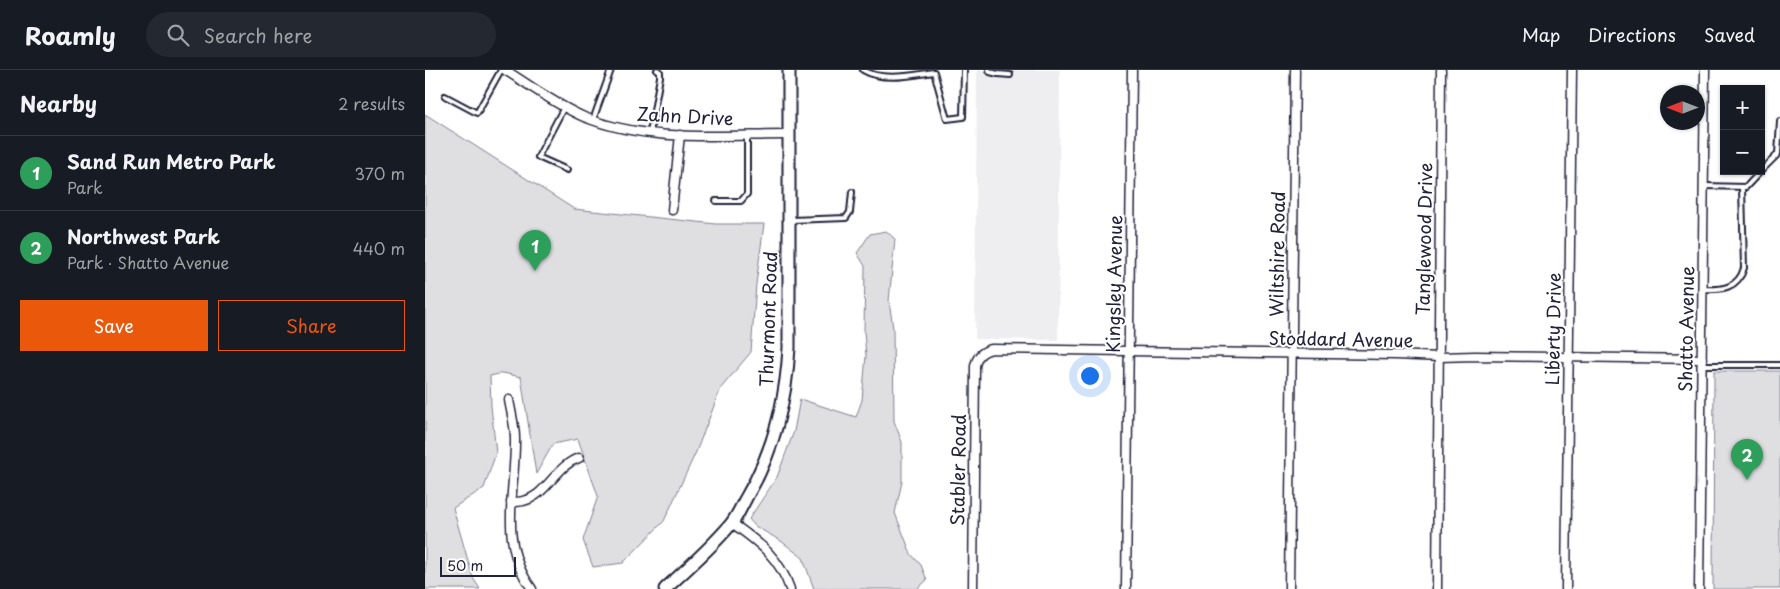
<!DOCTYPE html>
<html lang="en">
<head>
<meta charset="utf-8">
<style>
  :root { --surface:#171b24; --page:#242831; --text:#f1f3f6; --muted:#9ea1a6; --line:#363941; --accent:#ea580c }
  body { margin:0; font-family:"Playpen Sans",sans-serif; background:var(--page); color:var(--text) }
  .controls { position:absolute; right:15px; top:15px; display:grid; overflow:hidden; border-radius:0px; box-shadow:0 1px 4px #0004 }
  .controls button { width:45px; height:45px; display:grid; place-items:center; padding:0; border:0; border-bottom:1px solid var(--line); background:var(--surface); color:var(--text); font:25px sans-serif }
  .compass { position:absolute; left:1235px; top:15px; width:45px; height:45px; border-radius:50%; background:var(--surface); box-shadow:0 1px 4px #0004; rotate:270deg }
  .scale { position:absolute; left:15px; bottom:12px; width:76px; box-sizing:border-box; padding-left:5px; border:2px solid #22223b; border-top:0; font-size:14px; line-height:18px; white-space:nowrap; color:#22223b; -webkit-text-stroke:4px #fff; paint-order:stroke }
  .you { position:absolute; left:664px; top:305px; width:18px; height:18px; margin:-12px; border:4px solid #fff; border-radius:50%; background:#1a73e8; box-shadow:0 0 0 8px #1a73e833 }
  .badge { display:grid; place-items:center; width:32px; height:32px; border-radius:50%; background:var(--accent); color:#fff; font-size:16px; font-weight:700 }
  .pin { position:absolute; translate:-50% -41px; filter:drop-shadow(0 1px 2px #0008) }
  .pin::after { content:''; position:absolute; top:26px; width:18px; height:15px; background:inherit; clip-path:polygon(0 0,100% 0,50% 100%) }
  .list { margin:0; padding:0; list-style:none }
  h2 { display:flex; justify-content:space-between; align-items:center; height:65px; margin:0; padding:0 20px; font-size:21px }
  h2 small { font-size:16px; font-weight:400; color:var(--muted) }
  .list li { display:grid; grid-template-columns:32px 1fr auto; gap:15px; align-items:center; box-sizing:border-box; height:75px; padding:0 20px; border-top:1px solid var(--line) }
  .list b { display:block; font-size:19px; white-space:nowrap }
  .list p { margin:0; font-size:16px; white-space:nowrap; color:var(--muted) }
  .list em { font-size:16px; font-style:normal; color:var(--muted) }
  .actions { display:flex; gap:10px; padding:15px 20px }
  .actions a { flex:1; padding:11px 0; border:1px solid var(--accent); border-radius:0px; text-align:center; font-size:18px; color:var(--accent) }
  .actions .main { background:var(--accent); color:#fff }
  .icon { flex:none; width:28px; height:28px; fill:none; stroke:currentColor; stroke-width:2; stroke-linecap:round; stroke-linejoin:round }
  .map { position:relative; flex:none; width:1355px; height:519px; overflow:hidden }
  header { display:flex; align-items:center; gap:30px; box-sizing:border-box; height:70px; padding:0 25px; background:var(--surface); border-bottom:1px solid var(--line) }
  header strong { font-size:24px }
  nav { display:flex; gap:28px; margin-inline-start:auto; font-size:18px }
  .search { width:350px; height:45px; background:var(--page); display:flex; align-items:center; gap:12px; box-sizing:border-box; padding:0 18px; border-radius:28px; color:var(--muted); font-size:19px }
  main { display:flex }
  aside { flex:1; background:var(--surface) }
  .map>svg:first-child { display:block }
  .built { fill:#eeeef1 }
  .green { fill:#dfdfe2; stroke:#80808e }
  .lines { fill:none; stroke-linecap:round; stroke-linejoin:round }
  .lane-casing { stroke:#22223b; stroke-width:8 }
  .street-casing { stroke:#22223b; stroke-width:11 }
  .secondary-casing { stroke:#22223b; stroke-width:15 }
  .lane { stroke:#fff; stroke-width:4 }
  .street { stroke:#fff; stroke-width:8 }
  .secondary { stroke:#fff; stroke-width:11 }
  .labels { text-anchor:middle; stroke-width:4; stroke-linejoin:round; paint-order:stroke }
  .street-label { font-size:18px; fill:#22223b; stroke:#fff }
</style>
</head>
<body>
<header>
<strong>Roamly</strong>
<div class="search"><svg class="icon" aria-label="search" viewBox="0 0 24 24"><circle cx="10" cy="10" r="6"/><path d="M15 15l6 6"/></svg>Search here</div>
<nav><a>Map</a><a>Directions</a><a>Saved</a></nav>
</header>
<main>
<aside>
<h2>Nearby<small>2 results</small></h2>
<ul class="list">
<li><span class="badge" style="background:#2e9e5b">1</span><div><b>Sand Run Metro Park</b><p>Park</p></div><em>370 m</em></li>
<li><span class="badge" style="background:#2e9e5b">2</span><div><b>Northwest Park</b><p>Park · Shatto Avenue</p></div><em>440 m</em></li>
</ul>
<div class="actions"><a class="main">Save</a><a>Share</a></div>
</aside>
<div class="map">
<svg width="1355" height="519" viewBox="0 0 1355 519">
  <rect width="100%" height="100%" fill="#fff"/>
  <filter id="ink" filterUnits="userSpaceOnUse"><feTurbulence type="fractalNoise" baseFrequency=".02" numOctaves="2"/><feDisplacementMap in="SourceGraphic" scale="10" xChannelSelector="R" yChannelSelector="G"/><feConvolveMatrix kernelMatrix="1 2 1 2 8 2 1 2 1" color-interpolation-filters="sRGB"/></filter>
  <g filter="url(#ink)">
    <polygon class="built" points="552,0 635,0 633,270 550,269"/>
    <g class="green">
      <polygon points="0,44 149,139 291,154 339,154 331,214 326,282 296,318 271,382 239,451 198,493 168,497 158,470 173,426 153,369 128,374 111,404 96,307 78,303 65,306 66,336 71,383 59,418 28,438 48,508 55,519 0,519"/>
      <polygon points="461,161 470,169 464,231 468,258 469,351 477,372 477,412 470,443 486,484 496,495 502,510 492,519 389,519 378,488 356,471 330,456 324,449 352,407 369,361 375,329 431,347 437,330 441,286 439,261 440,196 432,183 445,164"/>
      <polygon points="1289,301 1355,301 1355,519 1288,519"/>
    </g>
    <g class="lines">
      <defs>
        <g id="lane">
          <path d="M438,0C458,12 487,5 509,2L522,49L538,47L539,0"/>
          <polyline points="564,0 565,2 573,4 585,5"/>
          <polyline points="20,26 52,43 76,0"/>
          <polyline points="139,37 113,87 142,100"/>
          <polyline points="168,50 186,0"/>
          <polyline points="225,63 235,7 235,2 232,0"/>
          <polyline points="1336,101 1353,84 1355,51"/>
          <polyline points="1279,116 1321,117 1336,101"/>
          <polyline points="291,131 316,131 322,124 322,65"/>
          <polyline points="366,150 421,148 425,142 427,122"/>
          <path d="M1277,219C1296,220 1313,219 1319,198L1317,117"/>
          <polyline points="1277,295 1355,295"/>
        </g>
        <g id="street">
          <path d="M80,0C106,16 131,35 159,47C224,73 296,65 364,65"/>
          <polyline points="247,140 255,65"/>
          <path d="M84,330C86,342 90,356 90,368C91,422 72,471 107,519"/>
          <path d="M86,432C90,432 94,432 98,431C122,426 131,395 154,388"/>
          <path d="M307,453C333,472 354,486 365,519"/>
          <path d="M548,519L550,296C552,286 557,281 567,279L971,285L1014,287L1050,286L1277,289"/>
          <polyline points="701,519 707,0"/>
          <polyline points="864,519 870,0"/>
          <polyline points="1012,519 1016,0"/>
          <polyline points="1141,519 1147,0"/>
          <polyline points="1274,519 1280,0"/>
        </g>
        <path id="secondary" d="M240,519C262,499 286,478 306,454C312,447 316,437 321,428C349,381 361,332 364,278V0"/>
      </defs>
      <use href="#lane" class="lane-casing"/>
      <use href="#street" class="street-casing"/>
      <use href="#secondary" class="secondary-casing"/>
      <use href="#lane" class="lane"/>
      <use href="#street" class="street"/>
      <use href="#secondary" class="secondary"/>
    </g>
  </g>
  <g class="labels">
    <g class="street-label">
      <text transform="translate(260 47) rotate(3)" y="6">Zahn Drive</text>
      <text transform="translate(1000 169) rotate(-89)" y="6">Tanglewood Drive</text>
      <text transform="translate(853 184) rotate(-89)" y="6">Wiltshire Road</text>
      <text transform="translate(690 214) rotate(-89)" y="6">Kingsley Avenue</text>
      <text transform="translate(344 249) rotate(-88)" y="6">Thurmont Road</text>
      <text transform="translate(1129 259) rotate(-89)" y="6">Liberty Drive</text>
      <text transform="translate(1262 259) rotate(-89)" y="6">Shatto Avenue</text>
      <text transform="translate(916 270) rotate(1)" y="6">Stoddard Avenue</text>
      <text transform="translate(534 400) rotate(-89)" y="6">Stabler Road</text>
    </g>
  </g>
</svg>
<div class="controls">
<button>+</button>
<button>−</button>
</div>
<svg class="compass" viewBox="-18 -18 36 36"><path d="M0-13l5 13h-10z" fill="#e53935"/><path d="M0 13l5-13h-10z" fill="#9ea1a6"/></svg>
<div class="scale">50 m</div>
<div class="you"></div>
<div class="pin badge" style="left:110px;top:201px;background:#2e9e5b">1</div>
<div class="pin badge" style="left:1322px;top:410px;background:#2e9e5b">2</div>
</div>
</main>
</body>
</html>
